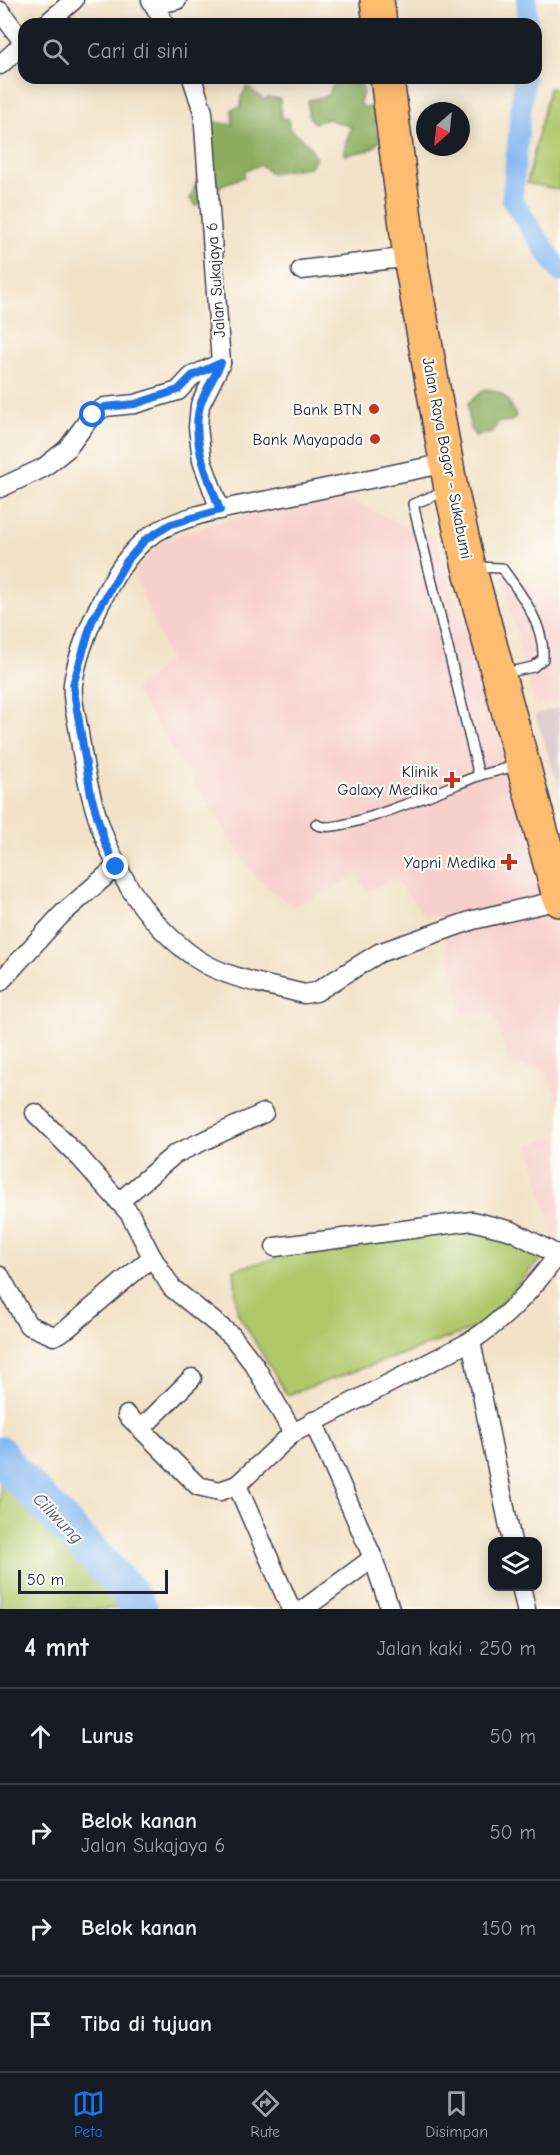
<!DOCTYPE html>
<html lang="id">
<head>
<meta charset="utf-8">
<style>
  :root { --surface:#171b24; --page:#242831; --text:#f1f3f6; --muted:#9ea1a6; --line:#363941; --accent:#1a73e8 }
  body { margin:0; font-family:"Comic Neue",sans-serif; background:var(--page); color:var(--text) }
  .controls { position:absolute; right:18px; bottom:18px; display:grid; overflow:hidden; border-radius:12px; box-shadow:0 3px 15px #0003 }
  .controls button { width:54px; height:54px; display:grid; place-items:center; padding:0; border:0; border-bottom:2px solid var(--line); background:var(--surface); color:var(--text); font:30px sans-serif }
  .compass { position:absolute; left:416px; top:102px; width:54px; height:54px; border-radius:50%; background:var(--surface); box-shadow:0 3px 15px #0003; rotate:207deg }
  .scale { position:absolute; left:18px; bottom:15px; width:150px; box-sizing:border-box; padding-left:6px; border:3px solid #22223b; border-top:0; font-size:16px; line-height:21px; white-space:nowrap; color:#22223b; -webkit-text-stroke:4px #fdfcf7; paint-order:stroke }
  .stop { position:absolute; width:18px; height:18px; margin:-14px; border:4px solid #1a73e8; border-radius:50%; background:#fff }
  .stop.end { background:#1a73e8; border-color:#fff; box-shadow:0 2px 6px #0008 }
  .list { margin:0; padding:0; list-style:none }
  h2 { display:flex; justify-content:space-between; align-items:center; height:78px; margin:0; padding:0 24px; font-size:26px }
  h2 small { font-size:20px; font-weight:400; color:var(--muted) }
  .list li { display:grid; grid-template-columns:39px 1fr auto; gap:18px; align-items:center; box-sizing:border-box; height:96px; padding:0 24px; border-top:2px solid var(--line) }
  .list b { display:block; font-size:22px; white-space:nowrap }
  .list p { margin:0; font-size:20px; white-space:nowrap; color:var(--muted) }
  .list em { font-size:20px; font-style:normal; color:var(--muted) }
  .icon { flex:none; width:33px; height:33px; fill:none; stroke:currentColor; stroke-width:2; stroke-linecap:round; stroke-linejoin:round }
  .map { position:relative; flex:none; width:560px; height:1609px; overflow:hidden }
  .search { position:absolute; background:var(--surface); box-shadow:0 3px 15px #0003; left:18px; right:18px; top:18px; height:66px; display:flex; align-items:center; gap:15px; box-sizing:border-box; padding:0 21px; border-radius:18px; color:var(--muted); font-size:22px }
  .sheet { height:462px; background:var(--surface) }
  nav { display:flex; justify-content:space-around; align-items:center; box-sizing:border-box; height:84px; border-top:2px solid var(--line); background:var(--surface); font-size:16px; color:var(--muted) }
  nav a { display:grid; justify-items:center; gap:3px }
  nav .on { color:var(--accent) }
  .map>svg:first-child { display:block }
  .built { fill:#f7d0cc }
  .industrial { fill:#d2bec3 }
  .green { fill:#b1c76b; stroke:#6a7453; stroke-width:1.5 }
  .forest { fill:#8cac5f; stroke:#57674d; stroke-width:1.5 }
  .lines { fill:none; stroke-linecap:round; stroke-linejoin:round }
  .canal { stroke:#84b8f2; stroke-width:21 }
  .river { stroke:#84b8f2; stroke-width:36 }
  .lane-casing { stroke:#413f50; stroke-width:12 }
  .street-casing { stroke:#413f50; stroke-width:21 }
  .highway-casing { stroke:#413f50; stroke-width:36 }
  .lane { stroke:#fff; stroke-width:9 }
  .street { stroke:#fff; stroke-width:18 }
  .highway { stroke:#fdbc6f; stroke-width:33 }
  .route { stroke:#1a73e8; stroke-width:8 }
  .poi-dot { fill:#c8321e; stroke:#fdfcf7; stroke-width:2 }
  .labels { text-anchor:middle; stroke-width:4.5; stroke-linejoin:round; paint-order:stroke }
  .street-label { font-size:16px; fill:#22223b; stroke:#fdfcf7 }
  .poi-label { font-size:16px; fill:#22223b; stroke:#fdfcf7; text-anchor:end }
  .water-label { font-size:18px; font-style:italic; fill:#44567b; stroke:#fdfcf7 }
</style>
</head>
<body>
<div class="map">
<svg width="560" height="1609" viewBox="0 0 560 1609">
  <rect width="100%" height="100%" fill="#fdfcf7"/>
  <filter id="ink" filterUnits="userSpaceOnUse"><feTurbulence type="fractalNoise" baseFrequency=".0167" numOctaves="2"/><feDisplacementMap in="SourceGraphic" scale="12" xChannelSelector="R" yChannelSelector="G"/><feConvolveMatrix kernelMatrix="1 2 1 2 8 2 1 2 1" color-interpolation-filters="sRGB"/></filter>
  <filter id="wash" filterUnits="userSpaceOnUse"><feTurbulence type="fractalNoise" baseFrequency=".008" numOctaves="4" result="noise"/><feDisplacementMap in="SourceGraphic" scale="24" xChannelSelector="R" yChannelSelector="G"/><feGaussianBlur stdDeviation="1.35" result="paint"/><feColorMatrix in="noise" values="0 0 0 0 0 0 0 0 0 0 0 0 0 0 0 0 0 1.4 0 .05"/><feComposite in="paint" operator="in"/></filter>
  <g filter="url(#wash)">
    <rect width="100%" height="100%" fill="#f2e2c7"/>
    <g class="built">
      <polygon points="327,489 436,540 560,889 560,1105 545,1072 509,1062 494,1012 463,1014 439,917 423,914 395,879 366,891 358,875 293,907 256,878 134,689 169,661 134,572 161,541"/>
      <polygon points="500,569 560,599 560,701 535,707"/>
      <polygon points="560,1136 560,1243 554,1240 530,1144"/>
    </g>
    <polygon class="industrial" points="560,707 560,790 535,714"/>
    <g class="green">
      <polygon points="549,88 560,91 560,190 527,183"/>
      <polygon points="469,1228 547,1252 479,1327 287,1395 237,1312 234,1269 368,1236"/>
      <polygon points="0,1455 129,1592 140,1609 0,1609"/>
    </g>
    <g class="forest">
      <path d="M351,78H357C365,86 364,94 359,103L365,108L378,105L375,127L380,141L370,150L345,155V145L351,127L328,119L314,123L308,115V100L329,95L332,86Z"/>
      <polygon points="247,87 265,100 268,97 280,99 281,118 289,119 289,128 309,145 316,159 309,167 270,173 261,165 245,170 244,177 224,184 196,206 190,199 205,160 210,121 233,125 232,109 241,107 241,97"/>
      <path d="M485,389C504,391 508,399 516,416L512,421L498,422L492,433L475,436L470,428L468,403Z"/>
    </g>
    <g class="lines">
      <g class="canal">
        <polyline points="527,24 527,0"/>
        <polyline points="524,78 512,200 560,272"/>
      </g>
      <polyline class="river" points="0,1454 6,1464 126,1589 140,1609"/>
    </g>
  </g>
  <g filter="url(#ink)">
    <g class="lines">
      <defs>
        <g id="lane">
          <polyline points="446,491 413,504 479,776"/>
          <path d="M474,567L502,568C521,594 545,625 543,659L533,667L505,673"/>
          <path d="M316,824C333,839 452,785 478,776C491,772 505,769 518,765"/>
        </g>
        <g id="street">
          <polyline points="151,0 165,24"/>
          <polyline points="154,5 177,0"/>
          <polyline points="0,11 24,43"/>
          <polyline points="46,24 74,0"/>
          <polyline points="0,65 24,43"/>
          <polyline points="192,78 203,112 221,363 200,405 198,427 202,461 220,510"/>
          <polyline points="301,270 410,257"/>
          <path d="M447,463C392,474 337,486 283,497C242,506 178,513 145,540C112,567 79,642 73,684C71,699 77,718 79,733C91,822 121,906 197,959C227,979 270,985 304,994L316,992L379,953L473,920L560,900"/>
          <polyline points="0,488 43,468 67,449 92,415 105,407 135,404 178,391 192,376 221,363"/>
          <polyline points="0,982 61,915 116,867"/>
          <polyline points="35,1113 81,1159 130,1214 152,1257 172,1288 232,1336 255,1366 293,1433"/>
          <polyline points="119,1202 175,1154 264,1113"/>
          <polyline points="275,1247 472,1221 512,1231 558,1255"/>
          <polyline points="0,1276 28,1325 54,1336 68,1328 152,1257"/>
          <polyline points="471,1341 512,1542"/>
          <polyline points="127,1415 198,1486 220,1491 237,1485"/>
          <polyline points="313,1421 373,1558 390,1609"/>
          <polyline points="142,1428 192,1378"/>
          <polyline points="521,1586 526,1609"/>
          <path d="M291,1609L237,1485L293,1433L471,1341C506,1319 533,1288 558,1255L560,1256"/>
          <polyline points="304,1609 373,1558"/>
        </g>
        <g id="highway">
          <polyline points="377,0 380,24"/>
          <polyline points="387,78 410,257 451,489 469,567 560,900"/>
        </g>
      </defs>
      <use href="#lane" class="lane-casing"/>
      <use href="#street" class="street-casing"/>
      <use href="#highway" class="highway-casing"/>
      <use href="#lane" class="lane"/>
      <use href="#street" class="street"/>
      <use href="#highway" class="highway"/>
    </g>
  </g>
  <g class="lines" filter="url(#ink)">
    <path class="route" d="M93,415L105,407L135,404L178,390L192,376L221,363C215,377 204,391 200,406C190,440 209,479 220,510L171,524L145,540L126,562L92,621L73,685L91,795L105,843L116,867"/>
  </g>
  <g class="poi-dot">
    <circle cx="374" cy="409" r="6"/>
    <circle cx="375" cy="439" r="6"/>
    <path d="M449 771h6v6h6v6h-6v6h-6v-6h-6v-6h6z"/>
    <path d="M506 853h6v6h6v6h-6v6h-6v-6h-6v-6h6z"/>
  </g>
  <g class="labels">
    <g class="street-label">
      <text transform="translate(215 280) rotate(-94)" y="6">Jalan Sukajaya 6</text>
      <text transform="translate(448 458) rotate(79)" y="6">Jalan Raya Bogor - Sukabumi</text>
    </g>
    <g class="poi-label">
      <text x="362" y="415">Bank BTN</text>
      <text x="363" y="445">Bank Mayapada</text>
      <text x="438" y="777">Klinik<tspan x="438" dy="18">Galaxy Medika</tspan></text>
      <text x="496" y="868">Yapni Medika</text>
    </g>
    <g class="water-label">
      <text transform="translate(58 1518) rotate(46)" y="6">Ciliwung</text>
    </g>
  </g>
</svg>
<div class="controls">
<button><svg class="icon" aria-label="layers" viewBox="0 0 24 24"><path d="M12 4l9 5-9 5-9-5zM3 14l9 5 9-5"/></svg></button>
</div>
<svg class="compass" viewBox="-18 -18 36 36"><path d="M0-13l5 13h-10z" fill="#e53935"/><path d="M0 13l5-13h-10z" fill="#9ea1a6"/></svg>
<div class="scale">50 m</div>
<div class="stop" style="left:93px;top:415px"></div>
<div class="stop end" style="left:116px;top:867px"></div>
<div class="search"><svg class="icon" aria-label="search" viewBox="0 0 24 24"><circle cx="10" cy="10" r="6"/><path d="M15 15l6 6"/></svg>Cari di sini</div>
</div>
<section class="sheet">
<h2>4 mnt<small>Jalan kaki · 250 m</small></h2>
<ul class="list">
<li><svg class="icon" aria-label="ahead" viewBox="0 0 24 24"><path d="M12 20V5M6 11l6-6 6 6"/></svg><div><b>Lurus</b></div><em>50 m</em></li>
<li><svg class="icon" aria-label="right" viewBox="0 0 24 24"><path d="M7 20v-9h11M14 6l5 5-5 5"/></svg><div><b>Belok kanan</b><p>Jalan Sukajaya 6</p></div><em>50 m</em></li>
<li><svg class="icon" aria-label="right" viewBox="0 0 24 24"><path d="M7 20v-9h11M14 6l5 5-5 5"/></svg><div><b>Belok kanan</b></div><em>150 m</em></li>
<li><svg class="icon" aria-label="arrive" viewBox="0 0 24 24"><path d="M6 21V4h12l-3 4 3 4H6"/></svg><div><b>Tiba di tujuan</b></div></li>
</ul>
</section>
<nav>
<a class="on"><svg class="icon" aria-label="map" viewBox="0 0 24 24"><path d="M3 6l6-2 6 2 6-2v14l-6 2-6-2-6 2zM9 4v14M15 6v14"/></svg>Peta</a>
<a><svg class="icon" aria-label="directions" viewBox="0 0 24 24"><path d="M12 3l9 9-9 9-9-9zM9 14v-3h6M13 9l2 2-2 2"/></svg>Rute</a>
<a><svg class="icon" aria-label="saved" viewBox="0 0 24 24"><path d="M7 4h10v16l-5-4-5 4z"/></svg>Disimpan</a>
</nav>
</body>
</html>
